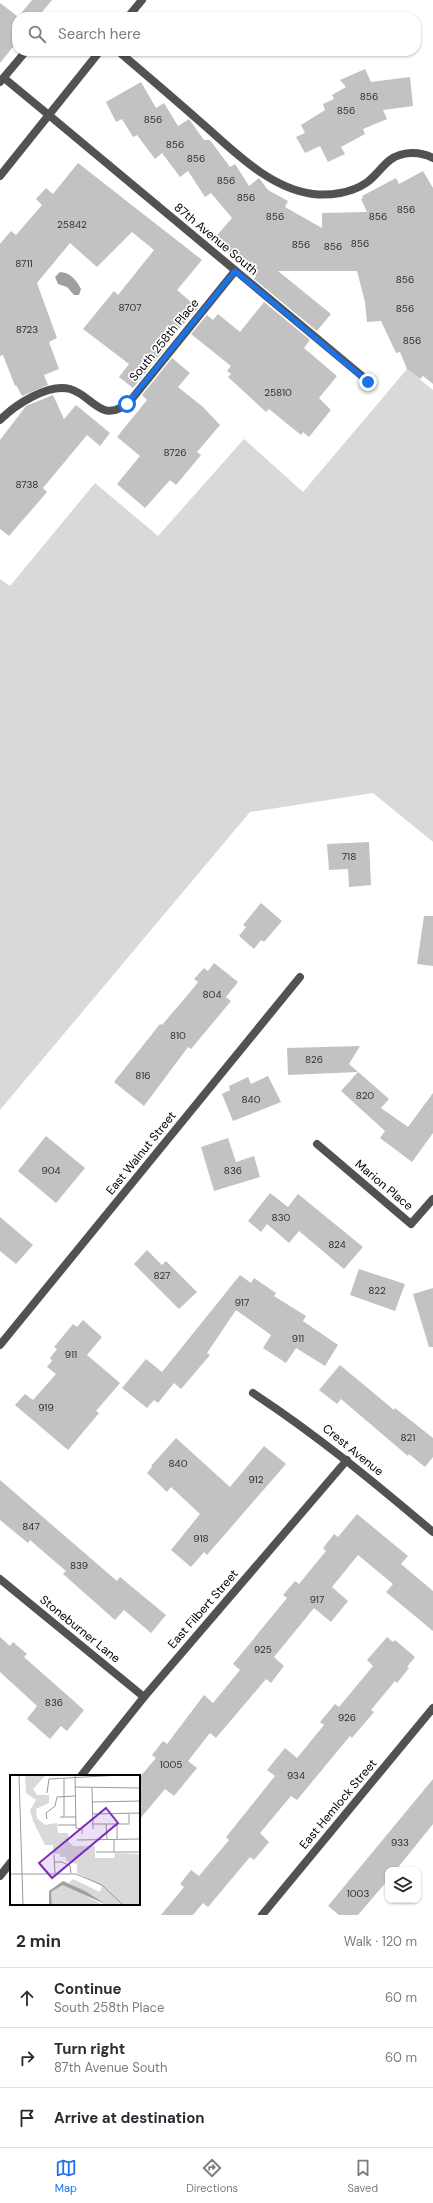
<!DOCTYPE html>
<html lang="en">
<head>
<meta charset="utf-8">
<style>
  :root { --surface:#fff; --page:#f2f2f3; --text:#2b2b33; --muted:#7c7c81; --line:#e1e1e2; --accent:#1a73e8 }
  body { margin:0; font-family:"DM Sans",sans-serif; background:var(--page); color:var(--text) }
  .controls { position:absolute; right:12px; bottom:12px; display:grid; overflow:hidden; border-radius:8px; box-shadow:0 1px 3px #0004 }
  .controls button { width:36px; height:36px; display:grid; place-items:center; padding:0; border:0; border-bottom:1px solid var(--line); background:var(--surface); color:var(--text); font:20px sans-serif }
  .stop { position:absolute; width:12px; height:12px; margin:-9px; border:3px solid #1a73e8; border-radius:50%; background:#fff }
  .stop.end { background:#1a73e8; border-color:#fff; box-shadow:0 1px 4px #0008 }
  .list { margin:0; padding:0; list-style:none }
  h2 { display:flex; justify-content:space-between; align-items:center; height:52px; margin:0; padding:0 16px; font-size:17px }
  h2 small { font-size:13px; font-weight:400; color:var(--muted) }
  .list li { display:grid; grid-template-columns:26px 1fr auto; gap:12px; align-items:center; box-sizing:border-box; height:60px; padding:0 16px; border-top:1px solid var(--line) }
  .list b { display:block; font-size:15px; white-space:nowrap }
  .list p { margin:0; font-size:13px; white-space:nowrap; color:var(--muted) }
  .list em { font-size:13px; font-style:normal; color:var(--muted) }
  .icon { flex:none; width:22px; height:22px; fill:none; stroke:currentColor; stroke-width:2; stroke-linecap:round; stroke-linejoin:round }
  .map { position:relative; flex:none; width:433px; height:1915px; overflow:hidden }
  .search { position:absolute; background:var(--surface); box-shadow:0 1px 3px #0004; left:12px; right:12px; top:12px; height:44px; display:flex; align-items:center; gap:10px; box-sizing:border-box; padding:0 14px; border-radius:16px; color:var(--muted); font-size:15px }
  .sheet { height:232px; background:var(--surface) }
  nav { display:flex; justify-content:space-around; align-items:center; box-sizing:border-box; height:56px; border-top:1px solid var(--line); background:var(--surface); font-size:11px; color:var(--muted) }
  nav a { display:grid; justify-items:center; gap:2px }
  nav .on { color:var(--accent) }
  .map>svg:first-child { display:block }
  .green { fill:#d9d9d9 }
  .water { fill:#a0a0a0 }
  .building { fill:#c2c2c2 }
  .lines { fill:none; stroke-linecap:round; stroke-linejoin:round }
  .service { stroke:#525252; stroke-width:8 }
  .minor { stroke:#525252; stroke-width:8 }
  .tertiary { stroke:#525252; stroke-width:8 }
  .route { stroke:#1a73e8; stroke-width:5 }
  .labels { text-anchor:middle; stroke-width:3.5; stroke-linejoin:round; paint-order:stroke }
  .number-label { font-size:10px; fill:#303030 }
  .street-label { font-size:12px; fill:#000; stroke:#fff }
  .inset-road { fill:none; stroke:#999; stroke-width:1 }
  .view { fill:#7b2cbf; fill-opacity:0.15; stroke:#7b2cbf; stroke-width:2 }
  .inset-edge { fill:none; stroke:#000; stroke-width:2 }
</style>
</head>
<body>
<div class="map">
<svg width="433" height="1915" viewBox="0 0 433 1915">
  <rect width="100%" height="100%" fill="#fff"/>
  <polygon class="green" points="407,369 433,390 433,842 373,793 250,812 0,1110 0,579 10,586 95,483 158,536 244,439 303,492"/>
  <path class="water" d="M60,272C70,272 77,281 81,289L79,295H74L67,287L58,284L55,277Z"/>
  <g class="building">
    <polygon points="32,0 52,0 38,17 18,17"/>
    <polygon points="0,3 17,16 17,42 0,63"/>
    <polygon points="365,69 371,82 410,77 413,106 383,110 387,119 363,129 365,134 341,147 345,154 328,162 320,146 305,153 296,137 305,133 301,125 325,110 323,104 334,99 332,95 346,87 340,80"/>
    <polygon points="141,82 156,108 164,103 178,126 189,119 204,140 210,140 230,167 235,164 249,186 259,178 268,190 288,201 285,207 322,228 322,213 367,212 361,199 363,198 362,196 396,178 399,184 423,171 433,188 433,384 423,376 420,379 407,369 400,352 396,353 381,321 367,322 365,302 357,271 278,271 331,314 317,331 254,279 256,276 213,240 232,218 211,193 205,197 188,171 180,177 162,153 155,159 137,135 133,137 122,119 116,122 106,102"/>
    <polygon points="78,163 202,260 177,290 198,308 161,349 163,351 133,388 119,377 129,364 83,329 114,291 118,295 154,250 132,232 97,267 70,243 37,283 57,338 49,342 59,369 44,375 48,385 22,396 16,385 15,386 3,355 0,356 0,244 11,231 16,235 42,205 36,199 46,188 53,194"/>
    <polygon points="264,302 310,340 304,348 337,376 319,398 331,410 309,437 303,432 301,435 269,409 266,412 228,377 231,374 227,371 231,366 191,334 207,315 213,320 218,314 240,332"/>
    <polygon points="172,358 190,373 178,387 203,407 220,425 197,452 201,455 176,485 170,480 145,508 117,484 140,456 117,437 147,400 142,395"/>
    <polygon points="53,395 64,419 76,405 110,433 100,446 87,435 43,488 47,492 9,536 0,529 0,440 26,406"/>
    <polygon points="369,842 371,885 349,887 348,869 329,870 327,844"/>
    <polygon points="261,903 282,921 264,942 261,940 254,949 239,936 246,927 243,925"/>
    <polygon points="424,916 433,916 433,966 417,964"/>
    <polygon points="214,963 238,982 226,997 231,1001 191,1049 188,1047 144,1106 114,1082 160,1024 162,1025 191,991 198,982 194,979 204,968 208,971"/>
    <polygon points="360,1046 349,1064 389,1099 381,1108 408,1127 433,1093 433,1133 412,1162 380,1138 385,1131 341,1091 358,1072 288,1075 287,1048"/>
    <polygon points="268,1076 281,1102 233,1121 222,1094 230,1090 229,1086 248,1077 251,1084"/>
    <polygon points="46,1136 85,1168 56,1203 18,1171"/>
    <polygon points="228,1138 236,1162 254,1156 260,1177 214,1191 201,1147"/>
    <polygon points="270,1193 288,1207 298,1194 363,1247 344,1269 299,1231 289,1243 267,1224 261,1232 248,1221"/>
    <polygon points="0,1217 33,1245 16,1264 0,1251"/>
    <polygon points="147,1250 162,1265 166,1261 197,1292 179,1309 134,1264"/>
    <polygon points="359,1269 405,1284 395,1311 350,1295"/>
    <polygon points="240,1275 251,1283 254,1278 276,1293 274,1296 306,1316 303,1321 338,1345 325,1366 296,1348 286,1363 263,1348 271,1335 236,1310 207,1353 210,1355 181,1389 174,1383 158,1403 154,1400 147,1408 122,1388 146,1359 162,1372"/>
    <polygon points="433,1288 433,1347 429,1347 413,1294"/>
    <polygon points="83,1320 102,1337 87,1355 120,1383 96,1411 99,1413 68,1450 15,1405 25,1394 33,1400 56,1374 47,1367 52,1361 50,1358 57,1349 54,1347 73,1324 77,1327"/>
    <polygon points="340,1365 394,1410 395,1408 433,1438 433,1457 425,1467 409,1454 408,1456 341,1399 337,1404 319,1390"/>
    <polygon points="176,1438 230,1487 264,1446 286,1464 207,1555 204,1552 191,1567 171,1550 200,1514 171,1487 167,1492 147,1473 152,1467 151,1466"/>
    <polygon points="0,1480 117,1581 120,1577 166,1615 151,1633 124,1610 115,1620 63,1574 66,1571 52,1559 30,1540 28,1543 0,1520"/>
    <polygon points="357,1514 408,1556 401,1564 433,1591 433,1631 386,1592 393,1584 358,1555 332,1587 348,1601 331,1622 314,1608 274,1657 284,1666 271,1683 266,1679 216,1738 210,1733 188,1761 197,1768 174,1796 165,1789 139,1820 139,1778 156,1758 152,1755 163,1741 167,1744 204,1695 213,1703 240,1670 233,1664 287,1598 283,1595 295,1581 299,1584 326,1551 323,1548 334,1534 338,1537"/>
    <polygon points="0,1637 10,1646 13,1642 27,1654 24,1657 84,1710 67,1731 61,1726 50,1739 27,1719 37,1706 0,1672"/>
    <polygon points="387,1637 393,1642 395,1640 415,1657 407,1667 409,1668 397,1683 395,1681 371,1710 374,1712 352,1738 350,1736 297,1800 291,1796 260,1833 269,1842 254,1860 250,1857 208,1907 203,1903 193,1915 161,1915 184,1887 180,1884 191,1870 199,1876 229,1840 226,1837 275,1776 267,1770 285,1748 297,1758 324,1725 320,1722 335,1704 339,1707 373,1666 367,1660"/>
    <polygon points="433,1779 433,1824 396,1870 388,1870 388,1880 358,1915 339,1915 328,1906"/>
  </g>
  <g class="lines">
    <g class="service">
      <path d="M118,51C145,74 171,96 197,119C230,147 267,188 313,194C330,196 351,193 366,183C375,177 381,167 390,160C402,151 420,151 433,158"/>
      <polyline points="4,78 50,116"/>
      <polyline points="0,82 26,51"/>
    </g>
    <g class="minor">
      <polyline points="50,116 368,381"/>
      <path d="M0,420C15,405 48,383 70,389C94,396 102,427 131,400L235,271"/>
      <polyline points="317,1144 411,1224 433,1199"/>
      <polyline points="0,1345 300,977"/>
      <path d="M253,1393C317,1435 375,1483 433,1532"/>
      <polyline points="0,1579 144,1697"/>
      <polyline points="81,1776 144,1697 347,1460"/>
      <polyline points="0,1876 11,1862"/>
      <polyline points="262,1915 433,1708"/>
    </g>
    <g class="tertiary">
      <polyline points="128,17 142,0"/>
      <polyline points="0,176 100,51"/>
    </g>
  </g>
  <g class="lines">
    <polyline class="route" points="127,404 235,271 368,382"/>
  </g>
  <g class="labels">
    <g class="number-label">
      <text x="369" y="100">856</text>
      <text x="346" y="114">856</text>
      <text x="153" y="123">856</text>
      <text x="175" y="148">856</text>
      <text x="196" y="162">856</text>
      <text x="226" y="184">856</text>
      <text x="246" y="201">856</text>
      <text x="406" y="213">856</text>
      <text x="275" y="220">856</text>
      <text x="378" y="220">856</text>
      <text x="72" y="228">25842</text>
      <text x="360" y="247">856</text>
      <text x="301" y="248">856</text>
      <text x="333" y="250">856</text>
      <text x="24" y="267">8711</text>
      <text x="405" y="283">856</text>
      <text x="130" y="311">8707</text>
      <text x="405" y="312">856</text>
      <text x="27" y="333">8723</text>
      <text x="412" y="344">856</text>
      <text x="278" y="396">25810</text>
      <text x="175" y="456">8726</text>
      <text x="27" y="488">8738</text>
      <text x="349" y="860">718</text>
      <text x="212" y="998">804</text>
      <text x="178" y="1039">810</text>
      <text x="314" y="1063">826</text>
      <text x="143" y="1079">816</text>
      <text x="365" y="1099">820</text>
      <text x="251" y="1103">840</text>
      <text x="51" y="1174">904</text>
      <text x="233" y="1174">836</text>
      <text x="281" y="1221">830</text>
      <text x="337" y="1248">824</text>
      <text x="162" y="1279">827</text>
      <text x="377" y="1294">822</text>
      <text x="242" y="1306">917</text>
      <text x="298" y="1342">911</text>
      <text x="71" y="1358">911</text>
      <text x="46" y="1411">919</text>
      <text x="408" y="1441">821</text>
      <text x="178" y="1467">840</text>
      <text x="256" y="1483">912</text>
      <text x="31" y="1530">847</text>
      <text x="201" y="1542">918</text>
      <text x="79" y="1569">839</text>
      <text x="317" y="1603">917</text>
      <text x="263" y="1653">925</text>
      <text x="54" y="1706">836</text>
      <text x="347" y="1721">926</text>
      <text x="171" y="1768">1005</text>
      <text x="296" y="1779">934</text>
      <text x="400" y="1846">933</text>
      <text x="358" y="1897">1003</text>
    </g>
    <g class="street-label">
      <text transform="translate(216 239) rotate(40)" y="4">87th Avenue South</text>
      <text transform="translate(164 340) rotate(-51)" y="4">South 258th Place</text>
      <text transform="translate(141 1153) rotate(-51)" y="4">East Walnut Street</text>
      <text transform="translate(384 1185) rotate(40)" y="4">Marion Place</text>
      <text transform="translate(353 1450) rotate(39)" y="4">Crest Avenue</text>
      <text transform="translate(203 1609) rotate(-49)" y="4">East Filbert Street</text>
      <text transform="translate(80 1629) rotate(39)" y="4">Stoneburner Lane</text>
      <text transform="translate(338 1804) rotate(-50)" y="4">East Hemlock Street</text>
    </g>
  </g>
  <g transform="translate(10 1775)">
    <rect width="130" height="130" fill="#fff"/>
    <path d="M15,1H35L23,14L27,20H39V28L26,34L27,43L35,50L47,48L48,58H58L59,67L63,71H85V83H104L105,78L130,79V130H97L59,108L63,104L90,117L92,111L67,98V89L56,86V82H50V79H43V70H35L23,46L20,35L26,25L16,18ZM53,110L60,112L93,130H42L41,117Z" fill="#d9d9d9"/>
    <path d="M53,106L75,116L97,130L53,110L41,117L42,130H39V116Z" fill="#a0a0a0"/>
    <path class="inset-road" d="M9,0L13,130M65,0L66,53L72,54V59M130,0V77M54,4V42M65,12L130,13M82,13L83,54M37,18L39,4L111,0M82,27L130,26M82,39L130,38M50,42H66M37,44L36,38L45,31L47,22L65,21M82,49H119V39M96,49L97,64M107,49V64M48,50H66M67,65L130,64M86,77H130M104,77V64M44,80L45,98M44,87H52L60,91L61,98M0,99H66L92,110L113,130"/>
    <path class="view" d="M96,33L108,48L42,103L29,88Z"/>
    <rect width="130" height="130" class="inset-edge"/>
  </g>
</svg>
<div class="controls">
<button><svg class="icon" aria-label="layers" viewBox="0 0 24 24"><path d="M12 4l9 5-9 5-9-5zM3 14l9 5 9-5"/></svg></button>
</div>
<div class="stop" style="left:127px;top:404px"></div>
<div class="stop end" style="left:368px;top:382px"></div>
<div class="search"><svg class="icon" aria-label="search" viewBox="0 0 24 24"><circle cx="10" cy="10" r="6"/><path d="M15 15l6 6"/></svg>Search here</div>
</div>
<section class="sheet">
<h2>2 min<small>Walk · 120 m</small></h2>
<ul class="list">
<li><svg class="icon" aria-label="ahead" viewBox="0 0 24 24"><path d="M12 20V5M6 11l6-6 6 6"/></svg><div><b>Continue</b><p>South 258th Place</p></div><em>60 m</em></li>
<li><svg class="icon" aria-label="right" viewBox="0 0 24 24"><path d="M7 20v-9h11M14 6l5 5-5 5"/></svg><div><b>Turn right</b><p>87th Avenue South</p></div><em>60 m</em></li>
<li><svg class="icon" aria-label="arrive" viewBox="0 0 24 24"><path d="M6 21V4h12l-3 4 3 4H6"/></svg><div><b>Arrive at destination</b></div></li>
</ul>
</section>
<nav>
<a class="on"><svg class="icon" aria-label="map" viewBox="0 0 24 24"><path d="M3 6l6-2 6 2 6-2v14l-6 2-6-2-6 2zM9 4v14M15 6v14"/></svg>Map</a>
<a><svg class="icon" aria-label="directions" viewBox="0 0 24 24"><path d="M12 3l9 9-9 9-9-9zM9 14v-3h6M13 9l2 2-2 2"/></svg>Directions</a>
<a><svg class="icon" aria-label="saved" viewBox="0 0 24 24"><path d="M7 4h10v16l-5-4-5 4z"/></svg>Saved</a>
</nav>
</body>
</html>
